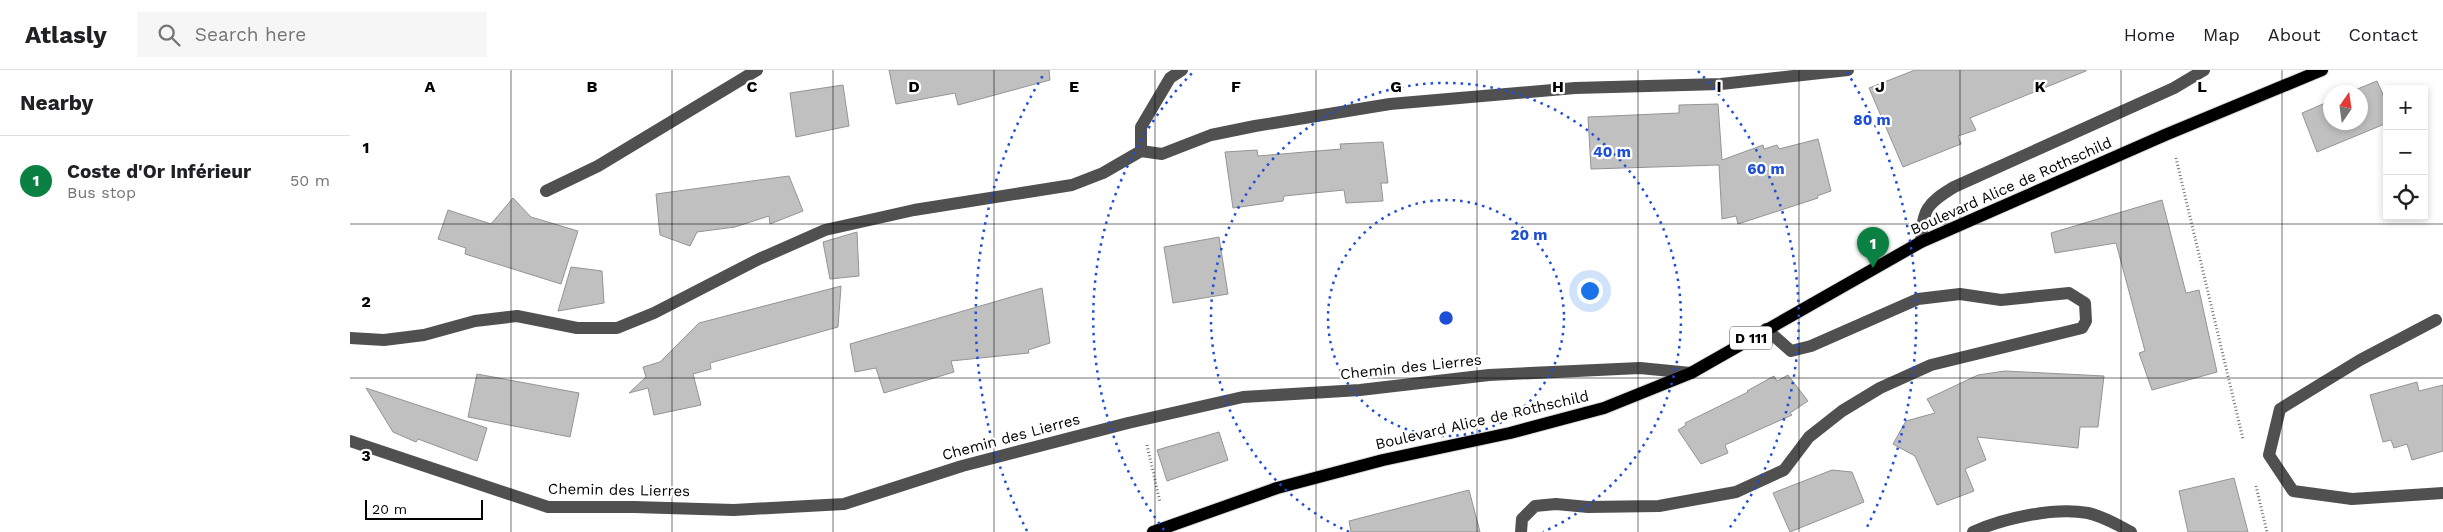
<!DOCTYPE html>
<html lang="en">
<head>
<meta charset="utf-8">
<style>
  :root { --surface:#fff; --page:#f6f6f6; --text:#202124; --muted:#757577; --line:#e0e0e0; --accent:#0b8043 }
  body { margin:0; font-family:"Work Sans",sans-serif; background:var(--page); color:var(--text) }
  .controls { position:absolute; right:15px; top:15px; display:grid; overflow:hidden; border-radius:0px; box-shadow:0 2px 8px #0003 }
  .controls button { width:45px; height:45px; display:grid; place-items:center; padding:0; border:0; border-bottom:1px solid var(--line); background:var(--surface); color:var(--text); font:25px sans-serif }
  .compass { position:absolute; left:1973px; top:15px; width:45px; height:45px; border-radius:50%; background:var(--surface); box-shadow:0 2px 8px #0003; rotate:13deg }
  .scale { position:absolute; left:15px; bottom:12px; width:118px; box-sizing:border-box; padding-left:5px; border:2px solid #000; border-top:0; font-size:14px; line-height:18px; white-space:nowrap; color:#000; -webkit-text-stroke:4px #fff; paint-order:stroke }
  .you { position:absolute; left:1239px; top:220px; width:18px; height:18px; margin:-12px; border:4px solid #fff; border-radius:50%; background:#1a73e8; box-shadow:0 0 0 8px #1a73e833 }
  .badge { display:grid; place-items:center; width:32px; height:32px; border-radius:50%; background:var(--accent); color:#fff; font-size:16px; font-weight:700 }
  .pin { position:absolute; translate:-50% -41px; filter:drop-shadow(0 1px 2px #0008) }
  .pin::after { content:''; position:absolute; top:26px; width:18px; height:15px; background:inherit; clip-path:polygon(0 0,100% 0,50% 100%) }
  .list { margin:0; padding:0; list-style:none }
  h2 { display:flex; justify-content:space-between; align-items:center; height:65px; margin:0; padding:0 20px; font-size:21px }
  h2 small { font-size:16px; font-weight:400; color:var(--muted) }
  .list li { display:grid; grid-template-columns:32px 1fr auto; gap:15px; align-items:center; box-sizing:border-box; height:90px; padding:0 20px; border-top:1px solid var(--line) }
  .list b { display:block; font-size:19px; white-space:nowrap }
  .list p { margin:0; font-size:16px; white-space:nowrap; color:var(--muted) }
  .list em { font-size:16px; font-style:normal; color:var(--muted) }
  .icon { flex:none; width:28px; height:28px; fill:none; stroke:currentColor; stroke-width:2; stroke-linecap:round; stroke-linejoin:round }
  .map { position:relative; flex:none; width:2093px; height:462px; overflow:hidden }
  header { display:flex; align-items:center; gap:30px; box-sizing:border-box; height:70px; padding:0 25px; background:var(--surface); border-bottom:1px solid var(--line) }
  header strong { font-size:24px }
  nav { display:flex; gap:28px; margin-inline-start:auto; font-size:18px }
  .search { width:350px; height:45px; background:var(--page); display:flex; align-items:center; gap:12px; box-sizing:border-box; padding:0 18px; border-radius:0px; color:var(--muted); font-size:19px }
  main { display:flex }
  aside { flex:1; background:var(--surface) }
  .map>svg:first-child { display:block }
  .building { fill:#c0c0c0; stroke:#949494 }
  .lines { fill:none; stroke-linecap:round; stroke-linejoin:round }
  .major-casing { stroke:#dbdbdb; stroke-width:14 }
  .path { stroke:#727272; stroke-width:3; stroke-dasharray:1 2.5; stroke-linecap:butt }
  .minor { stroke:#505050; stroke-width:12 }
  .major { stroke:#000; stroke-width:12 }
  .grid { fill:none; stroke:#000; stroke-width:1; stroke-opacity:0.55 }
  .ring { fill:none; stroke:#1d4ed8; stroke-width:2.5; stroke-dasharray:2.5 5 }
  .labels { text-anchor:middle; stroke-width:4.5; stroke-linejoin:round; paint-order:stroke }
  .shield { fill:#fff; stroke:#4c4c4c; stroke-width:1 }
  .shield-label { font-size:14px; font-weight:bold; fill:#000 }
  .street-label { font-size:15px; fill:#000; stroke:#fff }
  .grid-label { font-size:16px; text-anchor:middle; font-weight:bold; fill:#000; stroke:#fff; stroke-width:4.5; stroke-linejoin:round; paint-order:stroke }
  .centre { fill:#1d4ed8; stroke:#fff; stroke-width:2.5 }
  .ring-label { font-size:15px; text-anchor:middle; font-weight:bold; fill:#1d4ed8; stroke:#fff; stroke-width:4.5; stroke-linejoin:round; paint-order:stroke }
</style>
</head>
<body>
<header>
<strong>Atlasly</strong>
<div class="search"><svg class="icon" aria-label="search" viewBox="0 0 24 24"><circle cx="10" cy="10" r="6"/><path d="M15 15l6 6"/></svg>Search here</div>
<nav><a>Home</a><a>Map</a><a>About</a><a>Contact</a></nav>
</header>
<main>
<aside>
<h2>Nearby<small></small></h2>
<ul class="list">
<li><span class="badge">1</span><div><b>Coste d'Or Inférieur</b><p>Bus stop</p></div><em>50 m</em></li>
</ul>
</aside>
<div class="map">
<svg width="2093" height="462" viewBox="0 0 2093 462">
  <rect width="100%" height="100%" fill="#fff"/>
  <g class="building">
    <polygon points="539,0 699,0 700,10 608,35 605,23 546,34"/>
    <polygon points="1565,0 1736,0 1736,1 1620,48 1626,60 1608,66 1611,74 1553,97 1519,18"/>
    <polygon points="2027,11 2037,34 2037,53 1967,82 1952,43 1980,31 1980,52 2010,52 2010,22 2000,22"/>
    <polygon points="493,15 499,56 446,67 440,23"/>
    <polygon points="1368,34 1372,90 1413,75 1414,79 1427,75 1429,79 1468,69 1481,121 1467,126 1468,128 1388,154 1386,146 1372,149 1369,95 1241,99 1238,47 1329,43 1329,35"/>
    <polygon points="1033,72 1038,113 1031,113 1033,131 996,133 994,120 934,126 933,131 883,138 875,82 907,80 908,86 991,79 990,74"/>
    <polygon points="439,106 453,141 420,154 419,146 385,157 347,162 340,176 310,165 306,124"/>
    <polygon points="163,128 181,147 228,161 211,214 115,184 116,178 88,169 98,140 141,154"/>
    <polygon points="1812,130 1836,223 1849,220 1867,302 1802,320 1789,283 1795,281 1766,173 1705,183 1701,163"/>
    <polygon points="507,162 509,206 480,209 473,172"/>
    <polygon points="869,167 878,224 823,233 814,177"/>
    <polygon points="221,197 252,201 254,233 208,241"/>
    <polygon points="491,216 488,257 360,293 361,299 343,304 351,335 304,345 298,318 279,323 296,307 293,297 310,292 349,253"/>
    <polygon points="692,218 700,273 678,280 679,283 601,291 604,302 534,323 526,298 505,302 500,274"/>
    <polygon points="1655,301 1754,306 1748,357 1730,357 1728,378 1627,367 1636,390 1615,399 1624,421 1587,435 1565,386 1543,374 1556,351 1585,343 1577,329 1628,305"/>
    <polygon points="127,304 229,323 220,367 118,347"/>
    <polygon points="1438,305 1458,331 1440,343 1442,345 1375,375 1378,383 1351,394 1328,360 1336,355 1335,353 1398,322 1397,321 1424,306 1427,311"/>
    <polygon points="2067,312 2069,321 2093,315 2093,381 2062,390 2057,374 2044,378 2041,370 2033,372 2020,325"/>
    <polygon points="16,318 137,358 127,391 68,369 66,372 43,362"/>
    <polygon points="869,362 878,390 817,411 807,380"/>
    <polygon points="1482,400 1502,402 1514,432 1440,462 1423,423"/>
    <polygon points="1884,408 1898,462 1838,462 1829,421"/>
    <polygon points="1119,420 1130,462 1001,462 999,451"/>
  </g>
  <g class="lines">
    <defs>
      <polyline id="major" points="803,462 927,418 1033,390 1160,363 1254,338 1341,303 1571,172 1815,65 1972,0"/>
    </defs>
    <use href="#major" class="major-casing"/>
    <g class="path">
      <polyline points="1826,88 1893,369"/>
      <polyline points="797,375 810,432"/>
      <polyline points="1906,416 1917,462"/>
    </g>
    <g class="minor">
      <polyline points="832,0 820,8 791,57 791,81 812,84 861,65 905,56 1040,34 1225,18 1371,14 1498,0"/>
      <polyline points="196,121 248,96 407,0"/>
      <path d="M1571,172C1573,139 1576,134 1604,117L1824,18L1854,0"/>
      <polyline points="2086,250 2010,290 1930,339 1919,385 1943,421 2002,429 2093,423"/>
      <polyline points="0,268 34,270 74,265 125,251 167,246 227,258 267,258 304,243 409,189 475,160 564,140 722,115 753,103 791,81"/>
      <polyline points="0,371 198,437 284,437 384,440 494,434 612,396 778,353 893,327 1010,320 1139,305 1290,298 1341,303"/>
      <polyline points="1171,462 1172,449 1185,436 1206,434 1238,437 1309,436 1386,422 1434,400 1459,367 1492,341 1530,318 1581,295 1732,258 1736,251 1735,233 1719,223 1651,230 1610,224 1568,229 1461,276 1441,281 1416,259"/>
      <path d="M1623,462C1654,448 1704,437 1738,443C1753,446 1768,455 1781,462"/>
    </g>
    <use href="#major" class="major"/>
  </g>
  <path class="grid" d="M161,0V462M322,0V462M483,0V462M644,0V462M805,0V462M966,0V462M1127,0V462M1288,0V462M1449,0V462M1610,0V462M1771,0V462M1932,0V462M0,154H2093M0,308H2093"/>
  <g class="ring">
    <circle cx="1096" cy="248" r="118"/>
    <path d="M999 462A235 235 0 1 1 1193 462"/>
    <path d="M814 460A353 353 0 0 1 844 1M1348 1A353 353 0 0 1 1378 460"/>
    <path d="M677 461A470 470 0 0 1 695 2M1497 2A470 470 0 0 1 1515 461"/>
  </g>
  <g class="labels">
    <rect class="shield" x="1380" y="256.5" width="42" height="23" rx="4"/>
    <g class="shield-label">
      <text x="1401" y="273">D 111</text>
    </g>
    <g class="street-label">
      <text transform="translate(1661 116) rotate(-24)" y="5">Boulevard Alice de Rothschild</text>
      <text transform="translate(1061 297) rotate(-6)" y="5">Chemin des Lierres</text>
      <text transform="translate(1132 350) rotate(-13)" y="5">Boulevard Alice de Rothschild</text>
      <text transform="translate(661 367) rotate(-15)" y="5">Chemin des Lierres</text>
      <text transform="translate(269 420) rotate(1)" y="5">Chemin des Lierres</text>
    </g>
  </g>
  <g class="grid-label">
    <text x="80" y="22">A</text>
    <text x="242" y="22">B</text>
    <text x="402" y="22">C</text>
    <text x="564" y="22">D</text>
    <text x="724" y="22">E</text>
    <text x="886" y="22">F</text>
    <text x="1046" y="22">G</text>
    <text x="1208" y="22">H</text>
    <text x="1369" y="22">I</text>
    <text x="1530" y="22">J</text>
    <text x="1690" y="22">K</text>
    <text x="1852" y="22">L</text>
    <text x="16" y="83">1</text>
    <text x="16" y="237">2</text>
    <text x="16" y="391">3</text>
  </g>
  <circle cx="1096" cy="248" r="8" class="centre"/>
  <g class="ring-label">
    <text x="1522" y="55">80 m</text>
    <text x="1262" y="87">40 m</text>
    <text x="1416" y="104">60 m</text>
    <text x="1179" y="170">20 m</text>
  </g>
</svg>
<div class="controls">
<button>+</button>
<button>−</button>
<button><svg class="icon" aria-label="locate" viewBox="0 0 24 24"><circle cx="12" cy="12" r="6"/><path d="M12 2v4M12 18v4M2 12h4M18 12h4"/></svg></button>
</div>
<svg class="compass" viewBox="-18 -18 36 36"><path d="M0-13l5 13h-10z" fill="#e53935"/><path d="M0 13l5-13h-10z" fill="#757577"/></svg>
<div class="scale">20 m</div>
<div class="you"></div>
<div class="pin badge" style="left:1523px;top:198px">1</div>
</div>
</main>
</body>
</html>
